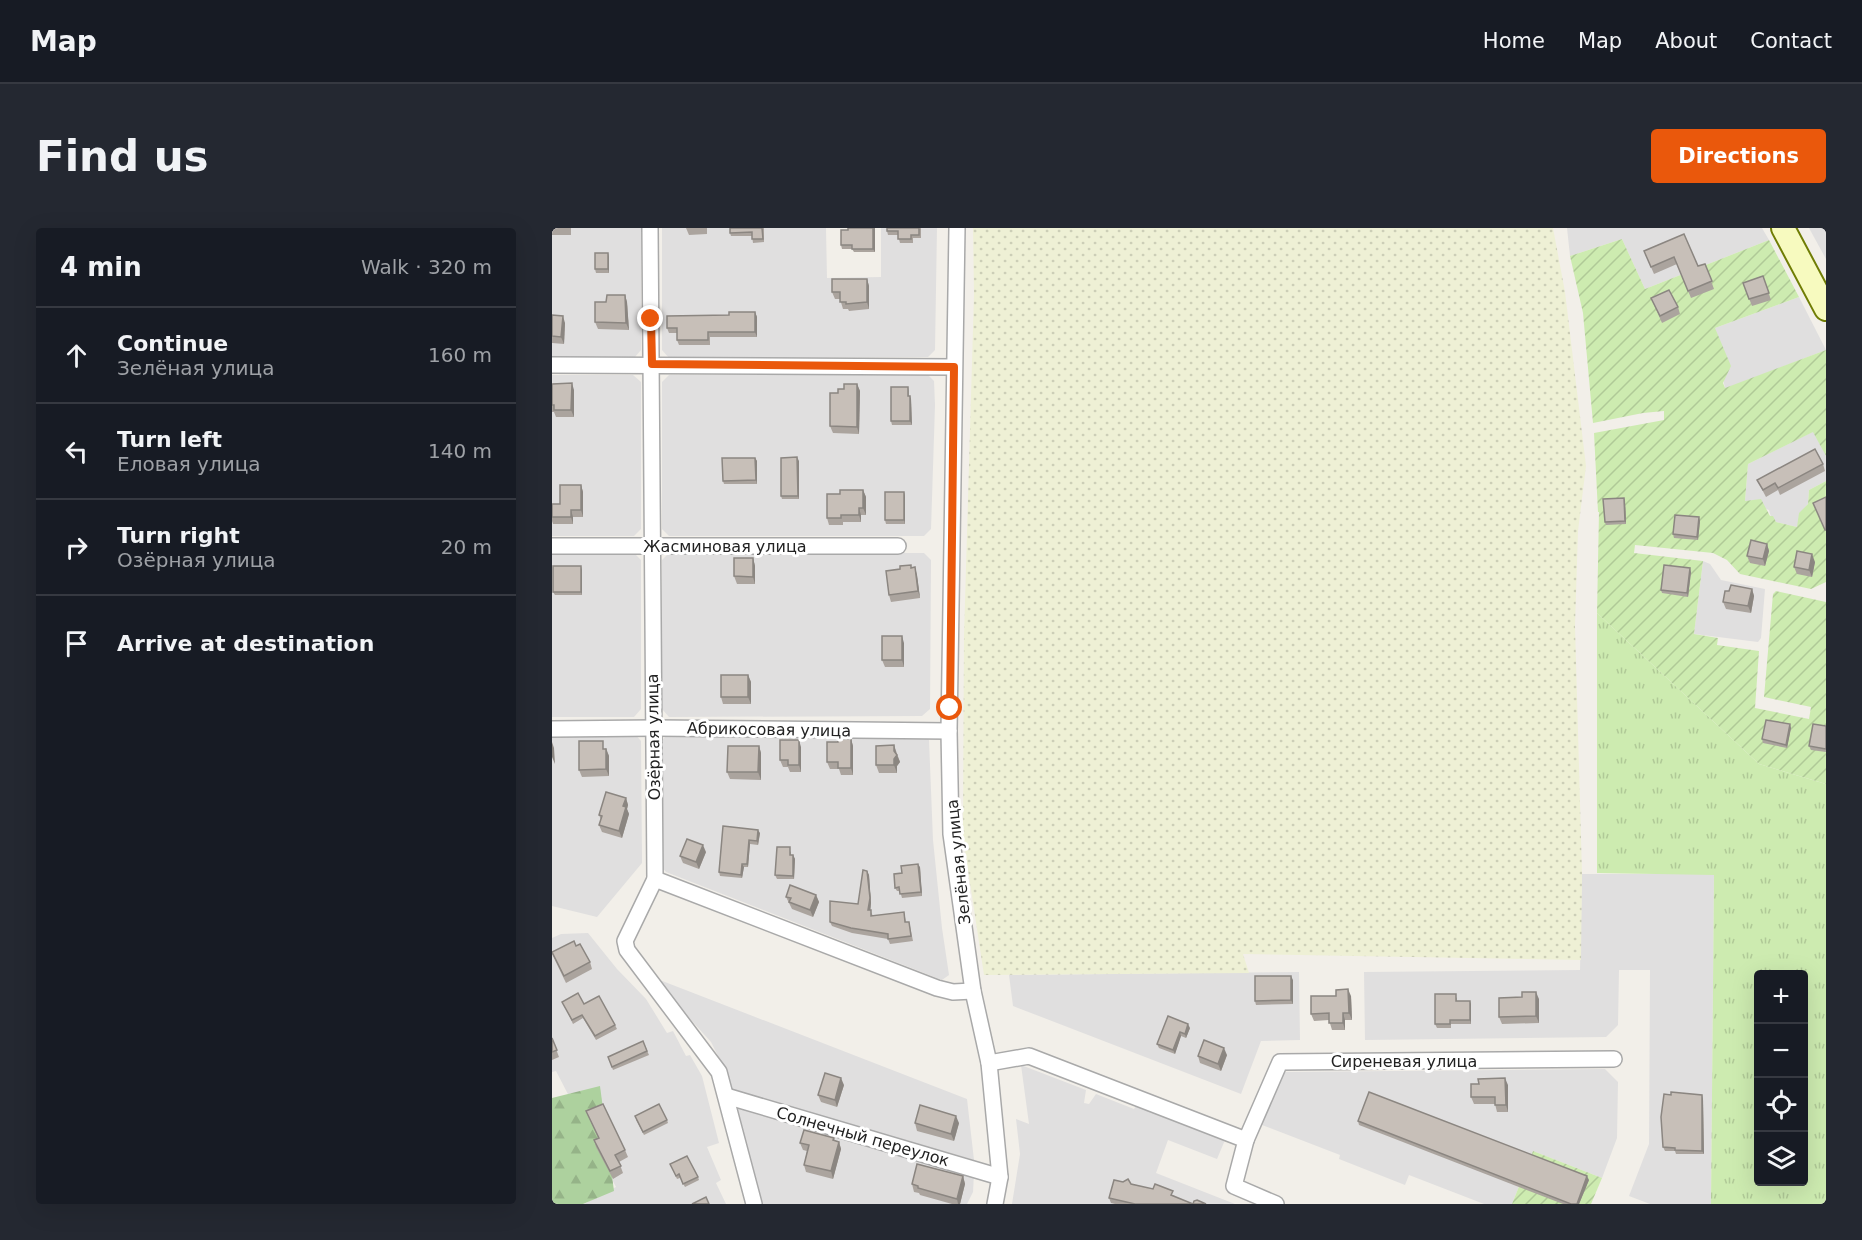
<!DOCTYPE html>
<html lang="en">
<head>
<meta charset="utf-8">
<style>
  :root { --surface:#171b24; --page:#242831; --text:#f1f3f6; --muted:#9ea1a6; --line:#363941; --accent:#ea580c }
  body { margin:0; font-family:"DejaVu Sans",sans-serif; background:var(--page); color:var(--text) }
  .controls { position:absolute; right:18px; bottom:18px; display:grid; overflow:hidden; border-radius:6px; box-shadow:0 6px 24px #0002 }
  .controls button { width:54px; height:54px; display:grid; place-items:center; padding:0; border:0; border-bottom:2px solid var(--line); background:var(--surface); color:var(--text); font:30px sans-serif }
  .stop { position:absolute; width:18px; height:18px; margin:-14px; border:4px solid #ea580c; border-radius:50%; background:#fff }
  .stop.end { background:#ea580c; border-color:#fff; box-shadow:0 2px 6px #0008 }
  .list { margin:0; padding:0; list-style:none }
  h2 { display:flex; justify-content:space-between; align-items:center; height:78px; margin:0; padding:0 24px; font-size:26px }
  h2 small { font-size:20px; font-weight:400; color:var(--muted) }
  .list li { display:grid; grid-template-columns:39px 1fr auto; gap:18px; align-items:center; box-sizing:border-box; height:96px; padding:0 24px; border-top:2px solid var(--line) }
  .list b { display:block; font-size:22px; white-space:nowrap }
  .list p { margin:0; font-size:20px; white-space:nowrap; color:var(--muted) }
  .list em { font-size:20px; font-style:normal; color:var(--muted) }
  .icon { flex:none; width:33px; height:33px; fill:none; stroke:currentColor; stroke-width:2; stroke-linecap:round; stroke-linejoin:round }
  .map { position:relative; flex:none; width:1274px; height:976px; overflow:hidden; border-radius:6px }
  header { display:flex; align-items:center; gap:36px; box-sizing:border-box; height:84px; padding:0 30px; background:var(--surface); border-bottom:2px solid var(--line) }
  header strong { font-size:28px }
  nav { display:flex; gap:33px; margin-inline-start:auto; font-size:21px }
  .intro { display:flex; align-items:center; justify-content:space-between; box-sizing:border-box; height:144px; padding:0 36px }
  h1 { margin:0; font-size:42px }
  .button { padding:15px 27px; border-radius:6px; background:var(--accent); color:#fff; font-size:21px; font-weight:700 }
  main { display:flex; gap:36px; padding:0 36px }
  aside { flex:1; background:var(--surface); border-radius:6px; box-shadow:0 6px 24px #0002 }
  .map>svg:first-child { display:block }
  .residential { fill:#e0dfdf }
  .farmland { fill:url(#farmland-dots) }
  .grass { fill:url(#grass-tufts); fill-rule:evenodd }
  .forest { fill:url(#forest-firs) }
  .garden { fill:url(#garden-furrows) }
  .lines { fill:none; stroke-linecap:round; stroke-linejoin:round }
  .minor-casing { stroke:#a9a9a9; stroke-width:18 }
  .secondary-casing { stroke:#707d05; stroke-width:26 }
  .minor { stroke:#fff; stroke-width:15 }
  .secondary { stroke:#f7fabf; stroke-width:22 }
  .wall { fill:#aba49e }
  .shaded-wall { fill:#8b8681 }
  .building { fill:#c7bfb8; stroke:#8b8681; stroke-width:1.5 }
  .route { stroke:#ea580c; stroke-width:8 }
  .labels { text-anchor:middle; stroke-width:6; stroke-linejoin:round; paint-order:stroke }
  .street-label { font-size:16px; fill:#222; stroke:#fff }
</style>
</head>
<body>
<header>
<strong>Map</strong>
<nav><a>Home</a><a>Map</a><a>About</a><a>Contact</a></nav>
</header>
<div class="intro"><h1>Find us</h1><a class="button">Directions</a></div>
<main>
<aside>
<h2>4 min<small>Walk · 320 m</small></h2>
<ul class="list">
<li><svg class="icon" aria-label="ahead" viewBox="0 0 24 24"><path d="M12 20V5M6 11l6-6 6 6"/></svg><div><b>Continue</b><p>Зелёная улица</p></div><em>160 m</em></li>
<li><svg class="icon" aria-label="left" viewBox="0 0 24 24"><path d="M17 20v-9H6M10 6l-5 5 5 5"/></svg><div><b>Turn left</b><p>Еловая улица</p></div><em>140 m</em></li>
<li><svg class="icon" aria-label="right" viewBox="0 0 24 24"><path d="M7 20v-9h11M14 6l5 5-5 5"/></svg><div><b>Turn right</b><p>Озёрная улица</p></div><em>20 m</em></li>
<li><svg class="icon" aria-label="arrive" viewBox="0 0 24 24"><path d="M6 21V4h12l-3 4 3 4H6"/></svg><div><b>Arrive at destination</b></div></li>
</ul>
</aside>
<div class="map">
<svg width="1274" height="976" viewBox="0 0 1274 976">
  <defs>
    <pattern id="farmland-dots" width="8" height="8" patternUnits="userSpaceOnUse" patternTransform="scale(1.5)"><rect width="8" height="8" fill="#eef0d5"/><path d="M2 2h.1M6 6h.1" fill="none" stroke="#ccceb7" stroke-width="1.8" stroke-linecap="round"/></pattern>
    <pattern id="grass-tufts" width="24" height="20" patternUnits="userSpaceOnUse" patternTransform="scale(1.5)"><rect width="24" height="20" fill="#cdebb0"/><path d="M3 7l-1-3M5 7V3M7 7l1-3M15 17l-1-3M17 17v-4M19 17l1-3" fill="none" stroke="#b0c997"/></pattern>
    <pattern id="forest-firs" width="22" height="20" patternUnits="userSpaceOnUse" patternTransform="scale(1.5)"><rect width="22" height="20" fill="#add19e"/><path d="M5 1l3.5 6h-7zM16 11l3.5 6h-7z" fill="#95b388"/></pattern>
    <pattern id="garden-furrows" width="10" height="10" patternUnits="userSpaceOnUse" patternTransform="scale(1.5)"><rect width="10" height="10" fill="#cdebb0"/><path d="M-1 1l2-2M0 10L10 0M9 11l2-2" fill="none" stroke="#b0c997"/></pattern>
  </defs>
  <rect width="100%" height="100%" fill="#f2efe9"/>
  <g class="residential">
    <polygon points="0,0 89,0 89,122 82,130 0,130"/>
    <polygon points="110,0 274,0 275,50 329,49 329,0 385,0 383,122 376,129 117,130 110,122"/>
    <polygon points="1015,0 1210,0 1217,12 1093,61 1070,11 1018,28"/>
    <polygon points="1257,0 1274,0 1274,31"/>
    <polygon points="1247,69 1274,122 1173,161 1163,100"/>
    <polygon points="375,146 382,153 383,177 379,301 372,308 117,308 110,301 110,154 117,147"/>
    <polygon points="0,147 81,147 89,154 89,301 82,308 0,308"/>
    <polygon points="1262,203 1274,228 1274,253 1257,262 1256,276 1251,282 1245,299 1224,294 1219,289 1217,282 1193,273 1196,236"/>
    <polygon points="0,325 82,325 89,332 89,481 82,489 0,489"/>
    <polygon points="117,325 372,325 379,332 378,481 370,488 117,489 110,481 110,332"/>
    <polygon points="1151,333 1158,336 1169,352 1213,361 1209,410 1206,414 1142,406"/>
    <polygon points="0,505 82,505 89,513 90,635 45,689 0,678"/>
    <polygon points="117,505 370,505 377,512 381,612 390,700 397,747 390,752 114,644 110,639 110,512"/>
    <polygon points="1030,646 1162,646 1159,976 1098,976 1077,968 1097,916 1098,742 1067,742 1066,797 1054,809 813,812 812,744 1028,742"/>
    <polygon points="36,705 65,741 94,771 115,805 121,803 134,828 138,827 150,848 167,915 155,919 169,952 164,955 174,976 32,976 64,959 4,843 0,844 0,710 9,706"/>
    <polygon points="747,744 748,812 709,813 689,866 461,778 457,747"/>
    <polygon points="100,749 415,871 422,932 177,862 169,834 159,814"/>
    <polygon points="469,837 534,862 532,875 537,876 544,866 582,881 584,878 673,912 665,931 616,912 604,945 683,976 460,976 468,926 464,891 477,896"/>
    <polygon points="1053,841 1066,854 1065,910 1050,950 981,923 960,976 932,976 857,947 853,957 787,931 788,927 710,897 731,844"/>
    <polygon points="181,876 422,945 421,964 415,976 208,976"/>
  </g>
  <polygon class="farmland" points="421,0 1001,0 1013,64 1034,238 1026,303 1023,398 1030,645 1029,732 691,726 697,745 432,747 411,609 412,408 422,66"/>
  <path class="grass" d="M1045,385L1207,536L1274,556V976H1159L1162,647L1045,645ZM1206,746H1252V954H1206Z"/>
  <polygon class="forest" points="48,858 62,963 31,976 0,976 0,870"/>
  <g class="garden">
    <polygon points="1070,11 1093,61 1217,12 1247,69 1163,100 1179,138 1171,155 1173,160 1274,122 1274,228 1261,204 1196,236 1193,273 1209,271 1218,288 1221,288 1224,294 1245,299 1247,285 1256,276 1257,262 1274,253 1274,354 1259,361 1188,346 1175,332 1161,325 1083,317 1082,325 1151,333 1142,406 1166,410 1165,417 1207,423 1203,480 1257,491 1259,479 1212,469 1221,366 1224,363 1274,374 1274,556 1207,536 1045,385 1047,284 1046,284 1042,205 1112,192 1112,183 1091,185 1041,195 1031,85 1018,28"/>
    <polygon points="981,923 1050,950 1039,976 960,976"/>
  </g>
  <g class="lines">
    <defs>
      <g id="minor">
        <polyline points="98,0 103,651 73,713 75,722 167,844 202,976"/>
        <polyline points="405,0 397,503 399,606 421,763 437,835 448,949 443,976"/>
        <polyline points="0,137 402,139"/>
        <polyline points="0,318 346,318"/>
        <polyline points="0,501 102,500 397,503"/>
        <polyline points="103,651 385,760 401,764 421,763"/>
        <polyline points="437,835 477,828 694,912 682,958 724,976"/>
        <polyline points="174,868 448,949"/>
        <polyline points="694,912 728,834 1062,831"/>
      </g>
      <polyline id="secondary" points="1231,0 1274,81"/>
    </defs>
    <use href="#minor" class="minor-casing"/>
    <use href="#secondary" class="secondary-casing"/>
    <use href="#minor" class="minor"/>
    <use href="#secondary" class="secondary"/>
  </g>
  <g class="wall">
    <rect x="0" y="0" width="19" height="7"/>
    <polygon points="134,0 155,0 155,6 137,7"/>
    <polygon points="212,0 212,14 201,15 200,8 179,8 178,5"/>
    <polygon points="296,0 323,0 323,24 302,24 300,21 290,21 289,17 296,2"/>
    <polygon points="369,0 369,10 361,10 361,15 348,15 346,7 336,7 335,3"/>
    <polygon points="1132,6 1146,38 1153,36 1162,61 1139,70 1125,36 1102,46 1092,23"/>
    <polygon points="56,25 57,29 57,45 44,45 43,41"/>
    <polygon points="1211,48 1219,72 1200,78 1191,55"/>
    <polygon points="315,51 317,58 317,81 297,83 296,81 291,81 288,71 283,71 280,64"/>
    <polygon points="73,67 75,74 77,102 46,101 43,94"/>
    <polygon points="1099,70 1126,79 1128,86 1110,95"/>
    <polygon points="203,84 205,89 205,109 158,109 158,117 127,117 125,112 125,105 117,105 115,100 177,87"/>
    <polygon points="0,87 13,95 12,116 0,115"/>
    <polygon points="0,156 22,162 22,189 4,189 2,184 0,184"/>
    <polygon points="305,156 308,163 307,206 281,205 278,198 286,165"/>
    <polygon points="356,159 357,163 357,168 359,171 360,197 340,197 339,193"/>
    <polygon points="203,230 205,233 205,256 172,256 171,253"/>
    <polygon points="247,233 247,271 230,271 229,268"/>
    <polygon points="1271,236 1273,243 1228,267 1226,262 1214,269 1205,252"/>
    <polygon points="29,257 31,264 31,289 21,289 21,296 1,296 0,293 0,276 8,276"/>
    <polygon points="311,262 314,269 314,287 309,287 309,294 291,294 291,297 277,297 275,290 288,266"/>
    <polygon points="352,264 353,268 353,296 334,296 333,292"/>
    <polygon points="1072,270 1073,273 1074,296 1054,297 1053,294"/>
    <polygon points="1148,293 1146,312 1122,310 1121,306"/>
    <polygon points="1215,316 1217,323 1213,338 1198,335 1195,328"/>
    <polygon points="201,330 203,338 203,356 185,356 182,348"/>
    <polygon points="1263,334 1260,349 1245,346 1242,339"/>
    <polygon points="360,340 365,347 368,370 339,374 337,367"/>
    <polygon points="30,342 30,367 3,367 1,364"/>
    <polygon points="1139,344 1136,369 1110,365 1109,362"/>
    <polygon points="1200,361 1202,368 1199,385 1174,381 1171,374 1177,363"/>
    <polygon points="352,415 352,439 333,439 330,432"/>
    <polygon points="196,447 199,454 199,476 171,476 169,469"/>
    <polygon points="1274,498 1274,524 1259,522 1257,518"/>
    <polygon points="1239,500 1235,520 1211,515 1210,511"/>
    <polygon points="299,511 301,518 301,547 289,547 287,541 278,541 275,534"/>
    <polygon points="342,517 348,534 345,538 345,545 327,545 324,537"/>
    <polygon points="207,518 209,525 209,552 178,551 175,544"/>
    <polygon points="249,519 249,544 238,544 236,539 231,539 228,532"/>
    <polygon points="54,520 57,528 57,548 30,549 27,542"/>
    <polygon points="74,570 76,577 75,581 77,586 70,610 50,604 47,597 49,592 47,587"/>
    <polygon points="171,598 208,605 206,617 198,616 196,639 192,639 190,650 168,648 167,644"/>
    <polygon points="239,623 239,627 241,627 243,631 242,651 225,651 223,647"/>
    <polygon points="154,624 147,641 131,635 128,628"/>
    <polygon points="368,639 370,668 350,670 348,663 345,663 343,660 350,645"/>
    <polygon points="315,643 317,647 319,675 318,682 321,688 352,684 354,694 358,698 361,713 338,716 336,711 300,705 280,698 278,694 306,676"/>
    <polygon points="264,667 267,674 261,689 240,681 234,669"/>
    <polygon points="24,718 38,734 40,741 14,755 0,726"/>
    <polygon points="741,752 741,776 704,777 703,773"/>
    <polygon points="799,768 800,792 793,792 793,802 780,802 777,792 762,793 759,786"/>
    <polygon points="905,769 905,773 919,776 919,796 899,796 899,800 885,800 883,796"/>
    <polygon points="987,771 987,795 950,796 947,789"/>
    <polygon points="32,776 63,797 65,801 44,812 31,790 21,796 12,777"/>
    <polygon points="638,800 634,810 629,808 623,826 607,820 605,816"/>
    <polygon points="0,810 7,829 0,832"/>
    <polygon points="91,813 97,827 61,842 56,829"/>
    <polygon points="675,827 669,843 648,835 646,828"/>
    <polygon points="927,856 956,857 956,884 945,884 943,876 922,876 919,869"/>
    <polygon points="292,857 285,879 269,874 266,867"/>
    <polygon points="1151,871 1152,926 1124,926 1123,923 1113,923 1111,919"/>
    <polygon points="34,883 73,922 76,929 67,934 71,945 61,951 44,919 42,912 46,910"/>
    <polygon points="84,892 115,892 116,895 92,907"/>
    <polygon points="806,893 1037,952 1027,976 1011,976 807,897"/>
    <polygon points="363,895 407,895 402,913 365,903"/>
    <polygon points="282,910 283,913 287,914 289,921 281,951 254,944 252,937 255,923 251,922 248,915"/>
    <polygon points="118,936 146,949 147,952 133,959 128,950 125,951"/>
    <polygon points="411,948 413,956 408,976 400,976 368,967 367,965 362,964 360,956"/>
    <polygon points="571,954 623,968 623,969 641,976 563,976 559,975 557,970"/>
  </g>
  <g class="shaded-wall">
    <polygon points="321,0 323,0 323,24 321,21"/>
    <polygon points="56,25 57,29 57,45 56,41"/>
    <polygon points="315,51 317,58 317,81 315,74"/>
    <polygon points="73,67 75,74 77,102 74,95"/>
    <polygon points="203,84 205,89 205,109 203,104"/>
    <polygon points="11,88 13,95 12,116 9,109"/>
    <polygon points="20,155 22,162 22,189 19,182"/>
    <polygon points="305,156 308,163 307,206 305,199"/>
    <polygon points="358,168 359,171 360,197 358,193"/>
    <polygon points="245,229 247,233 247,271 246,268"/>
    <polygon points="203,230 205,233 205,256 204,252"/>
    <polygon points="29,257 31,264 31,289 29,282"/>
    <polygon points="311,262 314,269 314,287 311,280"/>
    <polygon points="352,264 353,268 353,296 352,292"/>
    <polygon points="1072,270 1073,273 1074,296 1073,293"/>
    <polygon points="307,280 309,287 309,294 307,287"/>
    <polygon points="19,282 21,289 21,296 19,289"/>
    <polygon points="1147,289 1148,293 1146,312 1145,309"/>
    <polygon points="1215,316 1217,323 1213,338 1211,331"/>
    <polygon points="1260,326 1263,334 1260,349 1257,342"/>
    <polygon points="201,330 203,338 203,356 201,349"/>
    <polygon points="29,338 30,342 30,367 29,364"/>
    <polygon points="363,339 365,347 368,370 366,363"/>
    <polygon points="1138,340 1139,344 1136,369 1135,365"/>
    <polygon points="1200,361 1202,368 1199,385 1196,378"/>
    <polygon points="350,408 352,415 352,439 350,432"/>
    <polygon points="196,447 199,454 199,476 196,469"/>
    <polygon points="1238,496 1239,500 1235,520 1234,517"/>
    <polygon points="299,511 301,518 301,547 299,540"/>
    <polygon points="247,512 249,519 249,544 247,537"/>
    <polygon points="0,514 2,520 3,536 0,529"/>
    <polygon points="342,517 344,524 344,528 345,527 348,534 345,538 345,545 342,537"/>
    <polygon points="207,518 209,525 209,552 206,544"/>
    <polygon points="54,521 57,528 57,548 54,541"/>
    <polygon points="74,570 76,577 75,581 77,586 70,610 67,603 71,578"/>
    <polygon points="206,602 208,605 206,617 205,613"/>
    <polygon points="197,612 198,616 196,639 195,636"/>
    <polygon points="151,617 154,624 147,641 144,634"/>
    <polygon points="241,627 243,631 242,651 241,648"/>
    <polygon points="190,636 192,639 190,650 189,647"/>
    <polygon points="366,636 368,639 370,668 369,664"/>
    <polygon points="315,643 317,647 319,675 318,687 316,682"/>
    <polygon points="264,667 267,674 261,689 258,682"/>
    <polygon points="739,748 741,752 741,776 739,772"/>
    <polygon points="796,761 799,768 800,792 797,785"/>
    <polygon points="984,764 987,771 987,795 984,788"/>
    <polygon points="918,773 919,776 919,796 918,792"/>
    <polygon points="791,785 793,792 793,802 791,795"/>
    <polygon points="636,796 638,800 634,810 633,806"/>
    <polygon points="628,804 629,808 623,826 621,822"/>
    <polygon points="672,820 675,827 669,843 666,836"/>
    <polygon points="289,850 292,857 285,879 283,872"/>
    <polygon points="953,850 956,857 956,884 954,877"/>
    <polygon points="1150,867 1151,871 1152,926 1150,923"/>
    <polygon points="404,888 407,895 402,913 399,906"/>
    <polygon points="287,914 289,921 281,951 279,943"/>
    <polygon points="411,948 413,956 408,976 406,976 405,971"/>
    <polygon points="1035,948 1037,952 1027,976 1025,976"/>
  </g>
  <g class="building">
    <polygon points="178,0 210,0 211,11 200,11 200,4 178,5"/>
    <polygon points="296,0 321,0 321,21 300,21 300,17 289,17 289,2 296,2"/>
    <polygon points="335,0 367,0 367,7 359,7 359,11 346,11 346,3 335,3"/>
    <polygon points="1132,6 1146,38 1153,36 1160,53 1136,63 1122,29 1099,39 1092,23"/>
    <rect x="43" y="25" width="13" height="16"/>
    <polygon points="1211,48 1217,65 1197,71 1191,55"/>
    <polygon points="280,51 315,51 315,74 294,76 294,74 288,74 288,64 280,64"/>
    <polygon points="1117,62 1126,79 1108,88 1099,70"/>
    <polygon points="55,67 73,67 74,95 43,94 43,74 54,74"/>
    <polygon points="177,84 203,84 203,104 156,104 156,112 125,112 125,100 115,100 115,88 177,87"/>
    <polygon points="0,87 11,88 9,109 0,108"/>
    <polygon points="20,155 19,182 2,182 2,177 0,177 0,156"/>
    <polygon points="292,156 305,156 305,199 278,198 278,165 286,165 286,161 292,161"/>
    <polygon points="339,159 356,159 356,168 358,168 358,193 339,193"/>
    <polygon points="1263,221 1271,236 1226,260 1223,255 1211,262 1205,252"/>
    <polygon points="245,229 246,268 229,268 229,230"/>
    <polygon points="170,230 203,230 204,252 171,253"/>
    <polygon points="8,257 29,257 29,282 19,282 19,289 0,289 0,276 8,276"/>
    <polygon points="288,262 311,262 311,280 307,280 307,287 289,287 289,290 275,290 275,266 288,266"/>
    <rect x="333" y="264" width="19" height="28"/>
    <polygon points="1274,269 1274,302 1273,302 1261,275"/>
    <polygon points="1072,270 1073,293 1053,294 1051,271"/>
    <polygon points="1123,287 1147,289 1145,309 1121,306"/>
    <polygon points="1199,312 1215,316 1211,331 1195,328"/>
    <polygon points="1245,323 1260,326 1257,342 1242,339"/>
    <polygon points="182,330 201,330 201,349 182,348"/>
    <polygon points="359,337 359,340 363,339 366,363 337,367 334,343 348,341 348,338"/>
    <polygon points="1112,337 1138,340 1135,365 1109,362"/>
    <rect x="1" y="338" width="28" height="26"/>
    <polygon points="1179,357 1200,361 1196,378 1171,374 1173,363 1177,363"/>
    <rect x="330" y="408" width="20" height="24"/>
    <rect x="169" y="447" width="27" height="22"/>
    <polygon points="1214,492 1238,496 1234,517 1210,511"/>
    <polygon points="1261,496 1274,498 1274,521 1257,518"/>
    <polygon points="286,511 299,511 299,540 286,540 286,534 275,534 275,514 286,514"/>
    <polygon points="228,512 247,512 247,537 236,537 236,532 228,532"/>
    <polygon points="27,513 51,513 51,521 54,521 54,541 27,542"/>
    <polygon points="342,517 342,523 345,527 342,531 342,537 324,537 324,518"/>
    <polygon points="176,518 207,518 206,544 175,544"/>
    <polygon points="54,564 74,570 71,578 74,579 67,603 47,597 50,588 47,587"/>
    <polygon points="171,598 206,602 205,613 197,612 195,636 190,636 189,647 167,644"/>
    <polygon points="135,611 151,617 144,634 128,628"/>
    <polygon points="225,619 238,619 238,627 241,627 241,648 223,647"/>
    <polygon points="366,636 369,664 348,666 347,659 343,660 342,646 350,645 349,638"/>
    <polygon points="311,642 315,643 318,670 316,682 319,682 319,688 352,684 353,694 357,694 359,708 336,711 336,706 299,700 278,694 278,673 306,676"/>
    <polygon points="238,657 264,667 258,682 237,674 239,670 234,669"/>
    <polygon points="22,713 24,718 28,716 38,734 12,748 0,724"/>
    <polygon points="703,748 739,748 739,772 703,773"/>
    <polygon points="796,761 797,785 791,785 791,795 777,795 777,785 759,786 759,768 784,768 784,762"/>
    <polygon points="970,764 984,764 984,788 947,789 947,770 970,769"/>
    <polygon points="26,765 32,776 47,768 63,797 43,808 30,787 20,792 10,774"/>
    <polygon points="883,766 904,766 904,773 918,773 918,792 898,792 898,796 883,796"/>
    <polygon points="616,788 636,796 633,806 628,804 621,822 605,816"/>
    <polygon points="0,810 5,822 0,824"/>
    <polygon points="652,812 672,820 666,836 646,828"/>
    <polygon points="91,813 95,823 60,839 56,829"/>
    <polygon points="273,845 289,850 283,872 266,867"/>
    <polygon points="953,850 954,877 943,877 943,869 919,869 919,856 927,856 926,851"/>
    <polygon points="817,864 1035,948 1025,976 1019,976 806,893"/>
    <polygon points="1119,864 1150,867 1150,923 1123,922 1123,920 1111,919 1109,889 1112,866 1119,867"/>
    <polygon points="51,876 73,922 63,927 69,938 58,943 42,912 47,910 34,883"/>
    <polygon points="107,876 115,892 91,904 83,888"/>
    <polygon points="368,877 404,888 399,906 363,895"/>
    <polygon points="252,902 282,910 281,912 287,914 279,943 252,937 257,917 248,915"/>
    <polygon points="135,928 146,949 131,956 127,946 124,948 118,936"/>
    <polygon points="365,936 411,948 405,971 366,960 366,958 360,956"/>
    <polygon points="576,951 579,956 601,961 603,956 621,963 619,967 641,976 583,976 557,970 562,952 571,954"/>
    <polygon points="154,969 157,976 140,976"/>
    <polygon points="645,972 654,976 641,976 642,973"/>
  </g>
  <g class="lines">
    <polyline class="route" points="99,91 100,136 402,139 398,480"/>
  </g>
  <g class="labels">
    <g class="street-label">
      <text x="173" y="324">Жасминовая улица</text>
      <text transform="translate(217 501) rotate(1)" y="6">Абрикосовая улица</text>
      <text transform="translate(101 509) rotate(-91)" y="6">Озёрная улица</text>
      <text transform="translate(406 634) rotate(-96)" y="6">Зелёная улица</text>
      <text x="852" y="839">Сиреневая улица</text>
      <text transform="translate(311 908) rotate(16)" y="6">Солнечный переулок</text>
    </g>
  </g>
</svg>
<div class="controls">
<button>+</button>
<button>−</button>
<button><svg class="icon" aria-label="locate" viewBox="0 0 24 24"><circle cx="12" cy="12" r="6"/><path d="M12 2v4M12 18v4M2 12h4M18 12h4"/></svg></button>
<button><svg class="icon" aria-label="layers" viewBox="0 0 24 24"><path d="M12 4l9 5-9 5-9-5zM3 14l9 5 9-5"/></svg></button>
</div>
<div class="stop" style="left:398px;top:480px"></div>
<div class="stop end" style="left:99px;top:91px"></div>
</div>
</main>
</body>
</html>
